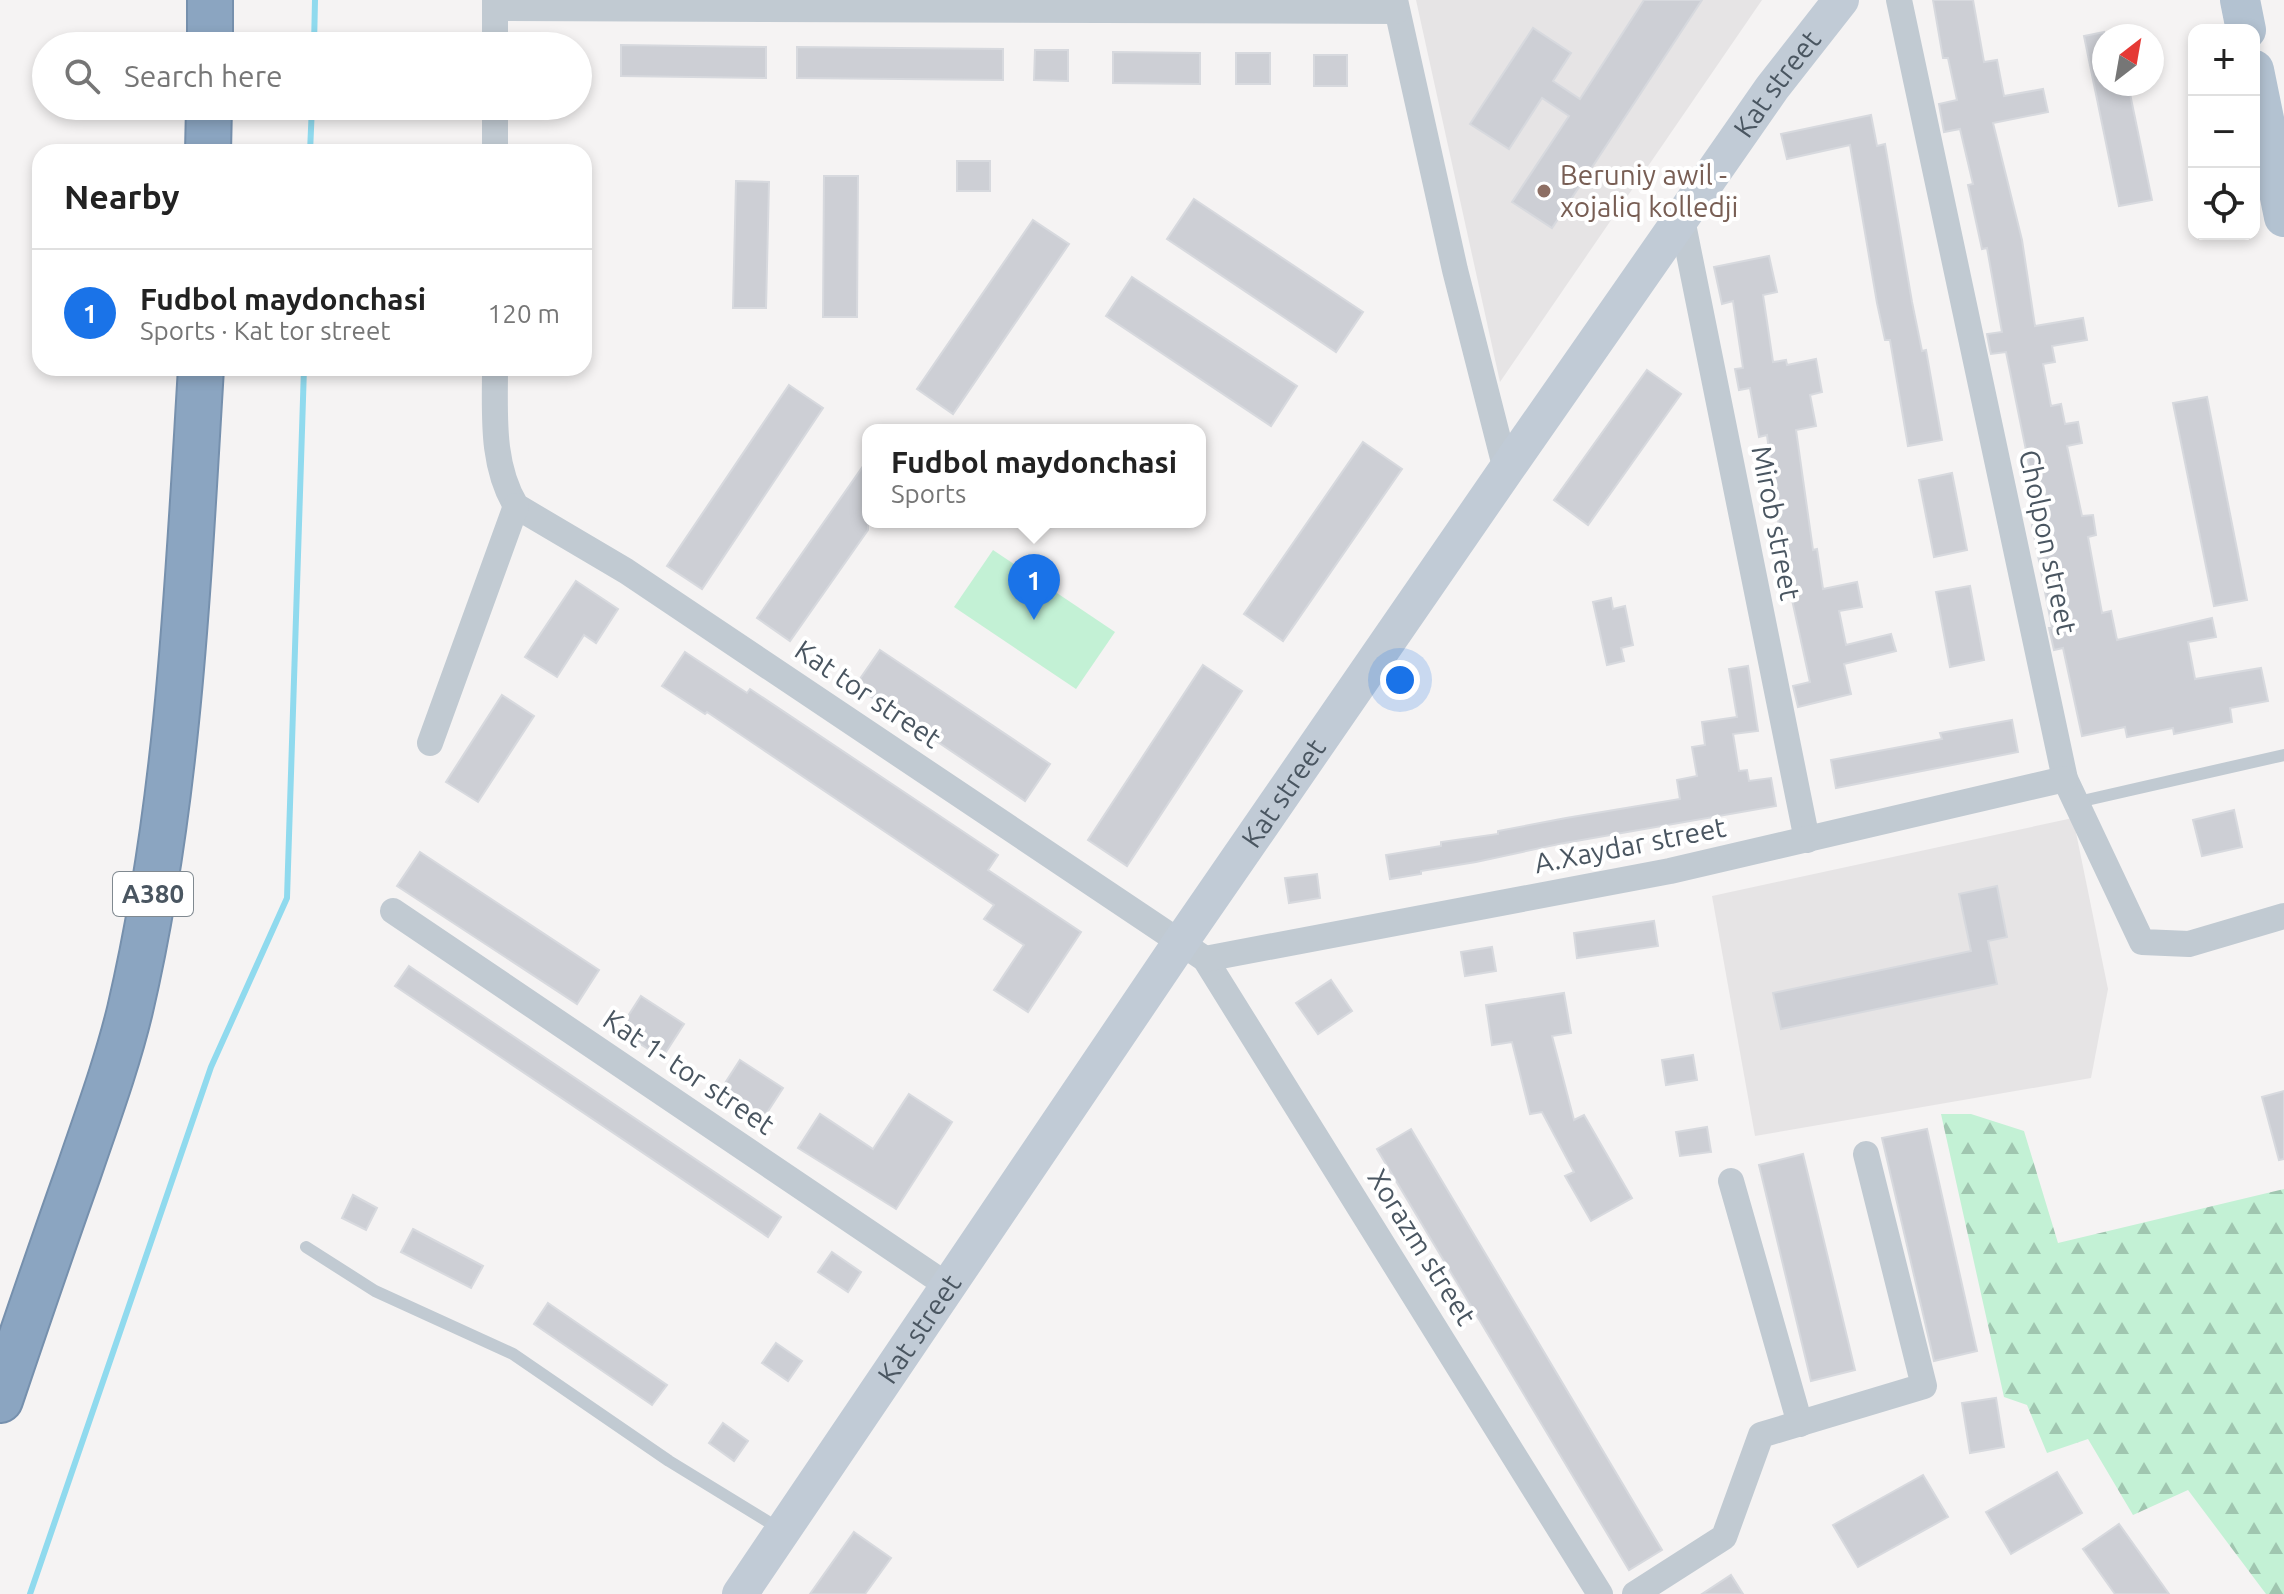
<!DOCTYPE html>
<html lang="en">
<head>
<meta charset="utf-8">
<style>
  :root { --surface:#fff; --page:#f2f2f2; --text:#222; --muted:#767676; --line:#e0e0e0; --accent:#1a73e8 }
  body { margin:0; font-family:Ubuntu,sans-serif; background:var(--page); color:var(--text) }
  .controls { position:absolute; right:24px; top:24px; display:grid; overflow:hidden; border-radius:16px; box-shadow:0 4px 12px #0003 }
  .controls button { width:72px; height:72px; display:grid; place-items:center; padding:0; border:0; border-bottom:2px solid var(--line); background:var(--surface); color:var(--text); font:40px sans-serif }
  .compass { position:absolute; left:2092px; top:24px; width:72px; height:72px; border-radius:50%; background:var(--surface); box-shadow:0 4px 12px #0003; rotate:31deg }
  .you { position:absolute; left:1400px; top:680px; width:28px; height:28px; margin:-20px; border:6px solid #fff; border-radius:50%; background:#1a73e8; box-shadow:0 0 0 12px #1a73e833 }
  .badge { display:grid; place-items:center; width:52px; height:52px; border-radius:50%; background:var(--accent); color:#fff; font-size:26px; font-weight:700 }
  .pin { position:absolute; translate:-50% -66px; filter:drop-shadow(0 2px 4px #0008) }
  .pin::after { content:''; position:absolute; top:42px; width:28px; height:24px; background:inherit; clip-path:polygon(0 0,100% 0,50% 100%) }
  .popup { position:absolute; left:862px; top:424px; width:344px; height:104px; box-sizing:border-box; display:grid; place-content:center; border-radius:16px; background:var(--surface); filter:drop-shadow(0 2px 6px #0005); font-size:26px; white-space:nowrap; color:var(--muted) }
  .popup b { font-size:30px; color:var(--text) }
  .popup::after { content:''; position:absolute; left:50%; top:100%; margin-left:-16px; border:16px solid transparent; border-top-color:var(--surface) }
  .list { margin:0; padding:0; list-style:none }
  h2 { display:flex; justify-content:space-between; align-items:center; height:104px; margin:0; padding:0 32px; font-size:34px }
  h2 small { font-size:26px; font-weight:400; color:var(--muted) }
  .list li { display:grid; grid-template-columns:52px 1fr auto; gap:24px; align-items:center; box-sizing:border-box; height:128px; padding:0 32px; border-top:2px solid var(--line) }
  .list b { display:block; font-size:30px; white-space:nowrap }
  .list p { margin:0; font-size:26px; white-space:nowrap; color:var(--muted) }
  .list em { font-size:26px; font-style:normal; color:var(--muted) }
  .icon { flex:none; width:44px; height:44px; fill:none; stroke:currentColor; stroke-width:2; stroke-linecap:round; stroke-linejoin:round }
  .map { position:relative; flex:none; width:2284px; height:1594px; overflow:hidden }
  .search { position:absolute; background:var(--surface); box-shadow:0 4px 12px #0003; left:32px; top:32px; width:560px; height:88px; display:flex; align-items:center; gap:20px; box-sizing:border-box; padding:0 28px; border-radius:44px; color:var(--muted); font-size:30px }
  .panel { position:absolute; background:var(--surface); box-shadow:0 4px 12px #0003; left:32px; top:144px; width:560px; height:232px; border-radius:24px }
  .map>svg:first-child { display:block }
  .education { fill:#e6e4e5 }
  .forest { fill:url(#forest-firs) }
  .pitch { fill:#c3f1d5 }
  .lines { fill:none; stroke-linecap:round; stroke-linejoin:round }
  .stream { stroke:#90daee; stroke-width:6 }
  .building { fill:#cdcfd5; stroke:#d7d9de; stroke-width:2 }
  .highway-casing { stroke:#7690ad; stroke-width:48 }
  .lane { stroke:#c1cad2; stroke-width:12 }
  .street { stroke:#c1cad2; stroke-width:26 }
  .secondary { stroke:#c1cbd6; stroke-width:36 }
  .primary { stroke:#b3c2d1; stroke-width:40 }
  .highway { stroke:#8ba5c1; stroke-width:44 }
  .education-dot { fill:#8d6e63; stroke:#fff; stroke-width:3 }
  .labels { text-anchor:middle; stroke-width:8; stroke-linejoin:round; paint-order:stroke }
  .shield { fill:#fff; stroke:#808990; stroke-width:2 }
  .shield-label { font-size:26px; font-weight:bold; fill:#4a5661 }
  .street-label { font-size:28px; fill:#4a5661; stroke:#fff }
  .education-label { font-size:28px; fill:#785e54; stroke:#fff; text-anchor:start }
</style>
</head>
<body>
<div class="map">
<svg width="2284" height="1594" viewBox="0 0 2284 1594">
  <defs>
    <pattern id="forest-firs" width="22" height="20" patternUnits="userSpaceOnUse" patternTransform="scale(2)"><rect width="22" height="20" fill="#c3f1d5"/><path d="M5 1l3.5 6h-7zM16 11l3.5 6h-7z" fill="#a0c6b0"/></pattern>
  </defs>
  <rect width="100%" height="100%" fill="#f5f3f3"/>
  <g class="education">
    <polygon points="1416,0 1762,0 1500,382"/>
    <polygon points="2073,818 2108,989 2091,1078 1755,1136 1712,896"/>
  </g>
  <polygon class="forest" points="1941,1114 1971,1114 2024,1131 2058,1243 2284,1189 2284,1594 2266,1594 2188,1490 2133,1515 2088,1439 2047,1453 2027,1405 2004,1397"/>
  <polygon class="pitch" points="993,550 1115,632 1076,689 954,607"/>
  <g class="lines">
    <g class="stream">
      <polyline points="314,46 315,0"/>
      <polyline points="310,152 312,106"/>
      <polyline points="30,1594 211,1067 287,898 304,368"/>
    </g>
  </g>
  <g class="building">
    <polygon points="1644,0 1702,0 1552,228 1512,202 1569,116 1542,98 1509,149 1470,124 1533,28 1571,53 1553,81 1580,99"/>
    <polygon points="1933,0 1973,0 1984,62 1997,60 2004,96 2043,89 2048,112 1993,123 2022,240 2035,326 2083,318 2087,340 2052,346 2055,362 2043,364 2051,406 2061,404 2065,424 2078,422 2082,443 2067,446 2082,516 2093,515 2096,535 2088,537 2102,613 2111,611 2117,640 2212,618 2216,637 2188,642 2195,679 2261,668 2268,701 2230,708 2232,722 2174,734 2173,728 2127,737 2125,727 2082,736 2063,648 2054,650 2049,628 2052,628 2032,525 2041,524 2006,352 1991,354 1990,350 1987,334 2002,332 1987,248 1982,249 1968,185 1973,184 1960,129 1944,132 1939,104 1957,100 1948,58 1943,58"/>
    <polygon points="2104,32 2104,84 2128,84 2152,200 2119,206 2084,36"/>
    <polygon points="621,45 766,47 766,78 621,76"/>
    <polygon points="797,47 1003,49 1003,80 797,78"/>
    <polygon points="1035,50 1068,50 1068,81 1034,80"/>
    <polygon points="1113,52 1200,53 1200,84 1113,83"/>
    <rect x="1236" y="53" width="34" height="31"/>
    <rect x="1314" y="55" width="33" height="31"/>
    <polygon points="1871,115 1877,146 1885,144 1912,302 1922,351 1926,350 1942,440 1908,446 1890,340 1885,340 1877,303 1850,145 1787,159 1781,134"/>
    <rect x="957" y="161" width="33" height="30"/>
    <polygon points="824,176 858,176 857,317 823,317"/>
    <polygon points="736,181 769,182 766,308 733,308"/>
    <polygon points="1194,199 1363,312 1336,352 1167,239"/>
    <polygon points="1033,220 1069,244 953,414 917,389"/>
    <polygon points="1769,256 1777,292 1763,295 1773,362 1786,360 1787,365 1816,359 1822,392 1810,395 1816,426 1796,430 1813,550 1817,549 1823,589 1857,582 1862,607 1839,611 1846,645 1891,634 1896,651 1844,664 1851,694 1798,707 1793,686 1810,682 1791,595 1793,594 1785,534 1780,535 1767,435 1759,437 1750,388 1739,390 1735,369 1743,368 1733,301 1722,304 1714,267"/>
    <polygon points="1132,277 1297,386 1271,426 1106,316"/>
    <polygon points="1647,370 1681,394 1588,525 1554,500"/>
    <polygon points="789,385 823,408 702,589 667,566"/>
    <polygon points="2207,397 2247,600 2214,606 2173,403"/>
    <polygon points="1363,442 1402,469 1283,641 1244,614"/>
    <polygon points="868,459 868,530 790,641 757,618"/>
    <polygon points="1952,473 1967,550 1934,557 1919,480"/>
    <polygon points="576,581 618,609 596,643 584,635 557,677 525,657"/>
    <polygon points="1970,586 1984,660 1950,667 1936,592"/>
    <polygon points="1611,598 1613,609 1625,606 1633,645 1621,648 1624,661 1607,665 1593,602"/>
    <polygon points="880,650 1050,764 1025,801 855,686"/>
    <polygon points="685,652 747,693 750,689 998,855 988,870 1081,932 1028,1012 994,990 1024,945 984,919 994,905 707,712 705,714 662,686"/>
    <polygon points="1203,665 1242,691 1127,866 1088,840"/>
    <polygon points="1748,666 1758,731 1733,734 1739,771 1747,770 1749,781 1771,778 1776,806 1559,844 1476,862 1421,871 1421,874 1390,879 1386,855 1441,846 1441,842 1498,834 1498,831 1566,818 1680,799 1677,780 1697,776 1692,747 1705,745 1702,722 1737,717 1729,669"/>
    <polygon points="502,695 534,716 478,802 446,782"/>
    <polygon points="2012,720 2018,752 1836,788 1831,760 1942,739 1940,733"/>
    <polygon points="2234,810 2242,847 2202,856 2193,820"/>
    <polygon points="420,852 599,970 577,1004 397,886"/>
    <polygon points="1317,874 1320,898 1289,903 1285,878"/>
    <polygon points="1997,886 2007,937 1988,941 1997,984 1781,1029 1773,993 1971,951 1959,894"/>
    <polygon points="1654,921 1658,946 1577,958 1574,933"/>
    <polygon points="1492,947 1496,971 1465,976 1461,952"/>
    <polygon points="409,966 781,1217 768,1237 395,986"/>
    <polygon points="1331,980 1352,1011 1318,1034 1296,1003"/>
    <polygon points="1564,993 1571,1033 1552,1036 1574,1120 1584,1115 1632,1198 1591,1221 1565,1176 1574,1172 1542,1112 1530,1114 1512,1042 1492,1045 1486,1005"/>
    <polygon points="641,996 684,1024 662,1058 619,1030"/>
    <polygon points="1693,1055 1697,1080 1666,1085 1662,1060"/>
    <polygon points="740,1060 783,1088 761,1122 718,1094"/>
    <polygon points="2284,1091 2284,1159 2279,1160 2262,1097"/>
    <polygon points="909,1094 952,1122 896,1209 798,1148 820,1114 873,1149"/>
    <polygon points="1707,1127 1711,1152 1680,1156 1676,1132"/>
    <polygon points="1411,1129 1662,1550 1629,1570 1377,1149"/>
    <polygon points="1927,1129 1977,1351 1934,1361 1882,1138"/>
    <polygon points="1803,1154 1855,1370 1811,1381 1759,1165"/>
    <polygon points="353,1195 377,1208 366,1230 342,1218"/>
    <polygon points="413,1229 483,1266 471,1288 401,1252"/>
    <polygon points="832,1252 861,1272 848,1292 818,1272"/>
    <polygon points="548,1303 667,1385 652,1405 534,1324"/>
    <polygon points="776,1343 802,1361 788,1381 762,1363"/>
    <polygon points="1996,1398 2004,1447 1970,1453 1962,1403"/>
    <polygon points="723,1423 748,1441 734,1461 709,1443"/>
    <polygon points="2057,1472 2082,1513 2011,1554 1986,1512"/>
    <polygon points="1923,1475 1948,1517 1858,1567 1833,1525"/>
    <polygon points="2119,1524 2169,1594 2115,1594 2083,1549"/>
    <polygon points="854,1532 891,1558 865,1594 810,1594"/>
    <polygon points="1731,1575 1743,1594 1702,1594"/>
  </g>
  <g class="lines">
    <defs>
      <g id="highway">
        <polyline points="210,0 210,46"/>
        <polyline points="208,152 209,106"/>
        <path d="M0,1400C26,1323 52,1247 79,1171C97,1118 117,1064 130,1010C179,800 188,583 201,368"/>
      </g>
    </defs>
    <use href="#highway" class="highway-casing"/>
    <g class="lane">
      <polyline points="2078,802 2284,755"/>
      <polyline points="306,1247 375,1291 513,1354 669,1461 780,1529"/>
    </g>
    <g class="street">
      <polyline points="495,0 495,46"/>
      <polyline points="1395,0 1455,270 1506,470"/>
      <polyline points="1899,0 2065,779 2142,942 2189,944 2284,916"/>
      <polyline points="495,8 1396,11"/>
      <polyline points="495,152 495,106"/>
      <polyline points="1682,219 1807,840"/>
      <path d="M495,368C495,415 491,464 516,506L626,571L1205,959L1600,1594"/>
      <polyline points="430,743 516,506"/>
      <polyline points="393,911 948,1286"/>
      <polyline points="1205,959 1670,871 2065,779"/>
      <polyline points="1731,1181 1800,1424"/>
      <polyline points="1635,1594 1724,1537 1761,1435 1924,1386 1866,1154"/>
    </g>
    <path class="secondary" id="s1" d="M740,1594L1180,943L1506,470L1772,88L1841,0"/>
    <g class="primary">
      <polyline points="2240,0 2246,30"/>
      <polyline points="2254,70 2284,217"/>
    </g>
    <use href="#highway" class="highway"/>
  </g>
  <circle class="education-dot" cx="1544" cy="191" r="8"/>
  <g class="labels">
    <rect class="shield" x="113" y="872" width="80" height="44" rx="6"/>
    <g class="shield-label">
      <text x="153" y="903">A380</text>
    </g>
    <g class="street-label">
      <text dy="10" stroke="none"><textPath href="#s1" startOffset="1832">Kat street</textPath></text>
      <text transform="translate(1776 523) rotate(79)" y="10">Mirob street</text>
      <text transform="translate(2048 542) rotate(78)" y="10">Cholpon street</text>
      <text transform="translate(868 694) rotate(34)" y="10">Kat tor street</text>
      <text dy="10" stroke="none"><textPath href="#s1" startOffset="968">Kat street</textPath></text>
      <text transform="translate(1630 845) rotate(-11)" y="10">A.Xaydar street</text>
      <text transform="translate(689 1072) rotate(34)" y="10">Kat 1- tor street</text>
      <text transform="translate(1422 1247) rotate(58)" y="10">Xorazm street</text>
      <text dy="10" stroke="none"><textPath href="#s1" startOffset="320">Kat street</textPath></text>
    </g>
    <g class="education-label">
      <text x="1560" y="185">Beruniy awil -<tspan x="1560" dy="32">xojaliq kolledji</tspan></text>
    </g>
  </g>
</svg>
<div class="controls">
<button>+</button>
<button>−</button>
<button><svg class="icon" aria-label="locate" viewBox="0 0 24 24"><circle cx="12" cy="12" r="6"/><path d="M12 2v4M12 18v4M2 12h4M18 12h4"/></svg></button>
</div>
<svg class="compass" viewBox="-18 -18 36 36"><path d="M0-13l5 13h-10z" fill="#e53935"/><path d="M0 13l5-13h-10z" fill="#767676"/></svg>
<div class="you"></div>
<div class="pin badge" style="left:1034px;top:620px">1</div>
<div class="popup"><b>Fudbol maydonchasi</b>Sports</div>
<div class="search"><svg class="icon" aria-label="search" viewBox="0 0 24 24"><circle cx="10" cy="10" r="6"/><path d="M15 15l6 6"/></svg>Search here</div>
<section class="panel">
<h2>Nearby<small></small></h2>
<ul class="list">
<li><span class="badge">1</span><div><b>Fudbol maydonchasi</b><p>Sports · Kat tor street</p></div><em>120 m</em></li>
</ul>
</section>
</div>
</body>
</html>
